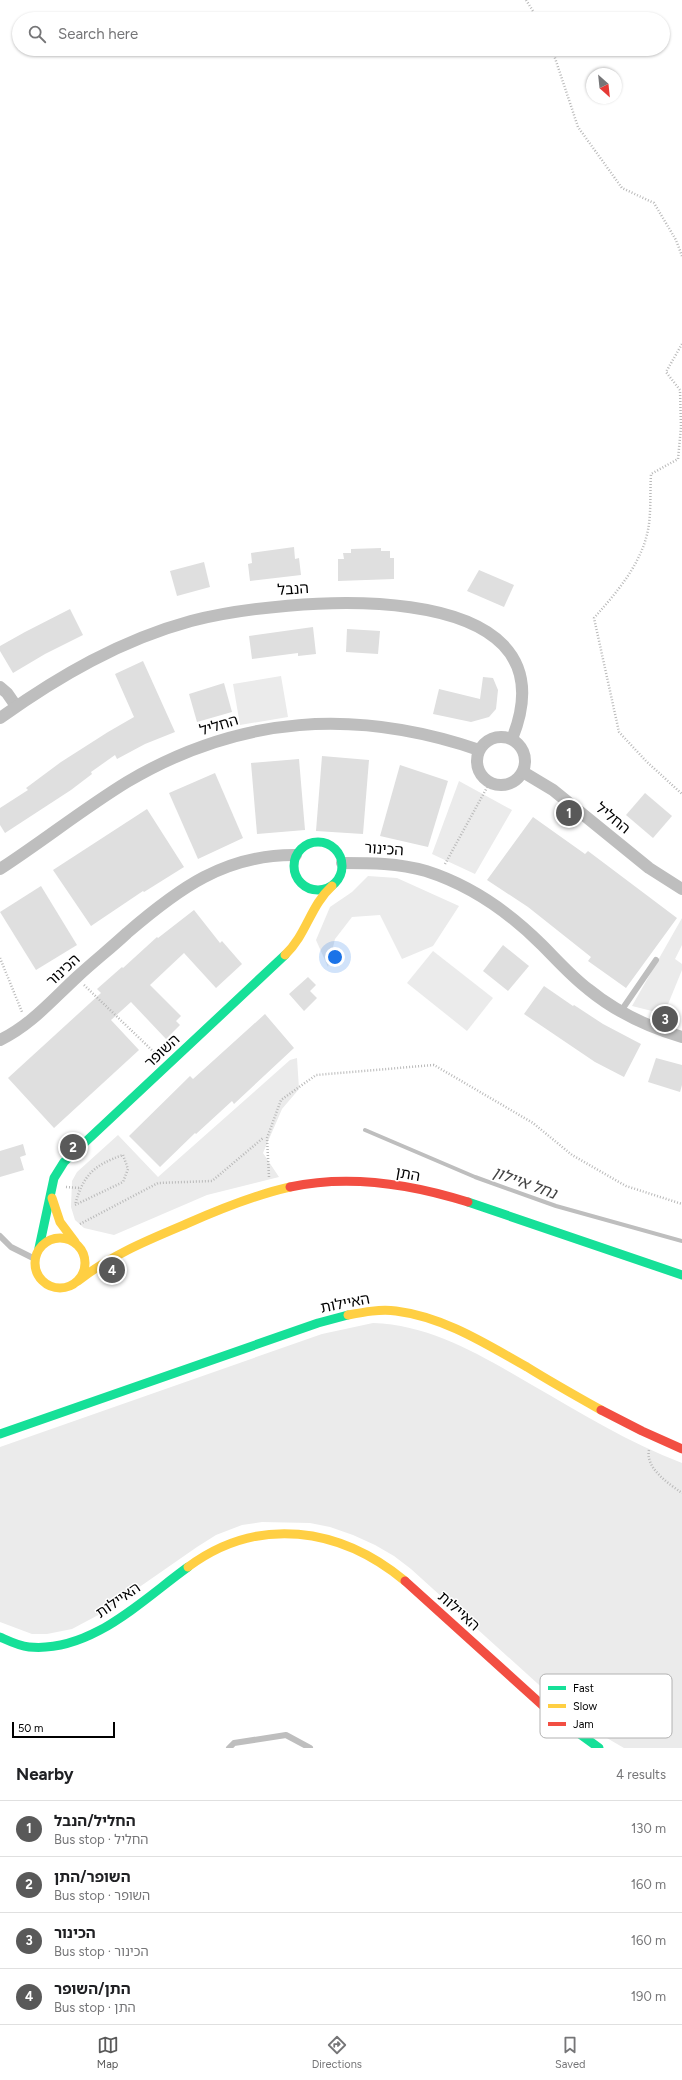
<!DOCTYPE html>
<html lang="en">
<head>
<meta charset="utf-8">
<style>
  :root { --surface:#fff; --page:#f2f2f2; --text:#202124; --muted:#757577; --line:#e0e0e0; --accent:#595959 }
  body { margin:0; font-family:Figtree,"Noto Sans Hebrew",sans-serif; background:var(--page); color:var(--text) }
  .compass { position:absolute; left:586px; top:68px; width:36px; height:36px; border-radius:50%; background:var(--surface); box-shadow:0 1px 3px #0004; rotate:153deg }
  .scale { position:absolute; left:12px; bottom:10px; width:103px; box-sizing:border-box; padding-left:4px; border:2px solid #000; border-top:0; font-size:11px; line-height:14px; white-space:nowrap; color:#000; -webkit-text-stroke:3px #fff; paint-order:stroke }
  .you { position:absolute; left:335px; top:957px; width:14px; height:14px; margin:-10px; border:3px solid #fff; border-radius:50%; background:#1a73e8; box-shadow:0 0 0 6px #1a73e833 }
  .badge { display:grid; place-items:center; width:26px; height:26px; border-radius:50%; background:var(--accent); color:#fff; font-size:13px; font-weight:700 }
  .pin { position:absolute; translate:-50% -50%; border:2px solid #fff; box-shadow:0 1px 4px #0006 }
  .list { margin:0; padding:0; list-style:none }
  h2 { display:flex; justify-content:space-between; align-items:center; height:52px; margin:0; padding:0 16px; font-size:17px }
  h2 small { font-size:13px; font-weight:400; color:var(--muted) }
  .list li { display:grid; grid-template-columns:26px 1fr auto; gap:12px; align-items:center; box-sizing:border-box; height:56px; padding:0 16px; border-top:1px solid var(--line) }
  .list b { display:block; font-size:15px; white-space:nowrap }
  .list p { margin:0; font-size:13px; white-space:nowrap; color:var(--muted) }
  .list em { font-size:13px; font-style:normal; color:var(--muted) }
  .icon { flex:none; width:22px; height:22px; fill:none; stroke:currentColor; stroke-width:2; stroke-linecap:round; stroke-linejoin:round }
  .map { position:relative; flex:none; width:682px; height:1748px; overflow:hidden }
  .search { position:absolute; background:var(--surface); box-shadow:0 1px 3px #0004; left:12px; right:12px; top:12px; height:44px; display:flex; align-items:center; gap:10px; box-sizing:border-box; padding:0 14px; border-radius:22px; color:var(--muted); font-size:15px }
  .sheet { height:276px; background:var(--surface) }
  nav { display:flex; justify-content:space-around; align-items:center; box-sizing:border-box; height:56px; border-top:1px solid var(--line); background:var(--surface); font-size:11px; color:var(--muted) }
  nav a { display:grid; justify-items:center; gap:2px }
  nav .on { color:var(--accent) }
  .map>svg:first-child { display:block }
  .green { fill:#ebebeb }
  .lines { fill:none; stroke-linecap:round; stroke-linejoin:round }
  .stream { stroke:#bebebe; stroke-width:4 }
  .building { fill:#dfdfdf }
  .path { stroke:#b9b9b9; stroke-width:2.5; stroke-dasharray:1 2; stroke-linecap:butt }
  .lane { stroke:#bebebe; stroke-width:6 }
  .street { stroke:#bebebe; stroke-width:12 }
  .fast { stroke:#16e098; stroke-width:9 }
  .slow { stroke:#ffcf43; stroke-width:9 }
  .jam { stroke:#f24e42; stroke-width:9 }
  .labels { text-anchor:middle; stroke-width:3; stroke-linejoin:round; paint-order:stroke }
  .street-label { font-size:15px; fill:#000; stroke:#fff }
  .water-label { font-size:16px; font-style:italic; fill:#434343; stroke:#fff }
  .key { fill:#fff; stroke:#b2b2b2; stroke-width:1 }
  .key-label { font-size:11px; fill:#000 }
</style>
</head>
<body>
<div class="map">
<svg width="682" height="1748" viewBox="0 0 682 1748">
  <rect width="100%" height="100%" fill="#fff"/>
  <g class="green">
    <polygon points="281,676 288,717 240,725 233,684"/>
    <polygon points="459,781 512,810 475,874 432,854"/>
    <polygon points="368,876 397,878 459,906 433,946 402,959 380,915 352,917 335,939 328,967 316,940 330,907 352,892"/>
    <polygon points="682,918 682,945 675,959 682,964 682,970 664,1014 632,1006"/>
    <polygon points="433,951 493,998 467,1031 407,983"/>
    <polygon points="297,1058 299,1089 282,1109 263,1153 279,1177 207,1195 114,1235 84,1228 75,1220 71,1207 72,1181 77,1172 118,1135 158,1177 290,1060"/>
    <path d="M373,1323C432,1325 482,1356 532,1385C581,1413 629,1443 682,1463V1748H624C601,1735 579,1720 559,1703L411,1569L394,1556L375,1545L353,1535L330,1527L310,1523L262,1522L242,1525L216,1535L197,1547L102,1613L72,1629L47,1634H32L0,1622V1447L322,1334Z"/>
  </g>
  <g class="lines">
    <polyline class="stream" points="365,1130 475,1177 556,1206 682,1241"/>
  </g>
  <g class="building">
    <polygon points="294,547 295,559 299,558 301,575 250,581 248,564 252,563 251,553"/>
    <polygon points="381,548 381,551 390,551 390,558 394,558 394,579 338,581 338,559 344,559 343,553 351,553 351,549"/>
    <polygon points="204,562 210,587 177,596 170,571"/>
    <polygon points="479,570 514,585 504,607 467,591"/>
    <polygon points="70,609 83,635 45,654 13,673 0,651 0,646 25,632"/>
    <polygon points="313,627 316,654 298,656 298,653 252,659 249,636"/>
    <polygon points="347,629 380,631 378,654 346,652"/>
    <polygon points="143,661 175,732 145,744 117,759 115,755 91,772 92,774 71,790 5,833 0,825 0,808 28,790 26,788 61,762 108,732 134,717 115,674"/>
    <polygon points="483,677 493,678 498,690 496,709 489,717 471,722 433,714 439,689 480,699"/>
    <polygon points="224,683 232,712 197,722 189,694"/>
    <polygon points="322,756 369,760 363,834 316,831"/>
    <polygon points="299,759 305,830 257,834 251,763"/>
    <polygon points="400,765 448,781 428,847 380,836"/>
    <polygon points="215,773 243,838 198,859 169,793"/>
    <polygon points="645,793 672,816 653,838 626,815"/>
    <polygon points="147,809 184,867 144,892 143,891 91,926 53,870"/>
    <polygon points="533,817 585,854 588,851 677,918 626,988 588,961 591,957 528,907 487,880"/>
    <polygon points="41,886 77,945 36,970 0,912"/>
    <polygon points="194,910 220,943 222,941 242,964 216,988 184,953 150,985 181,1016 176,1021 180,1025 166,1039 131,1002 111,1020 139,1050 54,1128 8,1078 101,993 97,989 122,967 123,968 157,937 158,938"/>
    <polygon points="503,945 529,966 508,991 483,971"/>
    <polygon points="308,977 316,985 310,991 317,998 304,1011 289,994"/>
    <polygon points="544,986 573,1006 574,1005 603,1024 641,1044 624,1077 595,1062 524,1014"/>
    <polygon points="265,1014 294,1048 234,1104 232,1101 196,1134 195,1133 160,1167 129,1136 190,1076 193,1079"/>
    <polygon points="656,1058 682,1065 682,1085 680,1092 648,1082"/>
    <polygon points="23,1144 26,1155 20,1157 24,1170 0,1177 0,1151"/>
  </g>
  <g class="lines">
    <g class="path">
      <polyline points="526,0 538,19"/>
      <polyline points="552,49 578,127 622,188 654,203 676,240 682,256"/>
      <path d="M682,344L666,372L680,390L681,427L678,459L651,474C650,491 651,507 649,524C644,561 618,591 594,618L619,732L646,761L682,794"/>
      <polyline points="445,864 490,782"/>
      <polyline points="0,958 22,1012"/>
      <polyline points="84,985 157,1055"/>
      <path d="M123,1155L128,1169L123,1182L75,1205C83,1175 94,1165 123,1155Z"/>
      <polyline points="269,1177 267,1138 281,1100 316,1075 434,1065 533,1123 572,1155 626,1186 682,1204"/>
      <polyline points="66,1187 80,1188"/>
      <polyline points="80,1224 158,1183 212,1181 263,1138"/>
      <path d="M649,1450C645,1468 669,1484 682,1493"/>
    </g>
    <g class="lane">
      <polyline points="621,1011 656,960"/>
      <polyline points="0,1236 11,1247 35,1259"/>
      <polyline points="229,1748 234,1743 286,1735 310,1748"/>
    </g>
    <g class="street">
      <polyline points="0,687 7,693 16,706"/>
      <path d="M0,718C59,676 121,640 191,621C279,598 581,568 512,739"/>
      <circle cx="501" cy="761" r="24"/>
      <polyline points="523,772 553,790 649,868 682,889"/>
      <path d="M342,863C371,863 398,863 426,871C470,885 510,913 542,945C557,960 571,976 588,989C616,1012 648,1027 682,1037"/>
      <path d="M0,869C43,841 83,809 127,782C240,715 356,708 479,750"/>
      <path d="M0,1040C31,1025 52,1000 77,977C93,962 111,948 127,933C178,889 225,854 296,855"/>
    </g>
    <g class="fast">
      <circle cx="318" cy="866" r="24"/>
      <polyline points="468,1202 682,1275"/>
      <polyline points="39,1248 54,1178 64,1162 285,955"/>
      <polyline points="0,1434 318,1323 348,1315"/>
      <path d="M0,1637C9,1641 19,1646 29,1647C91,1653 142,1600 188,1567"/>
      <polyline points="551,1713 599,1748"/>
    </g>
    <g class="slow">
      <path d="M285,955C307,934 310,906 332,886"/>
      <polyline points="52,1198 60,1222 75,1242"/>
      <circle cx="60" cy="1263" r="25"/>
      <path d="M78,1281C111,1255 148,1240 186,1224C220,1209 254,1195 290,1187"/>
      <path d="M348,1315C364,1312 380,1309 396,1311C444,1317 486,1344 527,1367C551,1382 576,1396 601,1410"/>
      <path d="M188,1567C258,1515 340,1527 405,1581"/>
    </g>
    <g class="jam">
      <path d="M290,1187C349,1174 411,1184 468,1202"/>
      <polyline points="601,1410 642,1431 682,1449"/>
      <polyline points="405,1581 551,1713"/>
    </g>
  </g>
  <g class="labels">
    <g class="street-label">
      <text transform="translate(293 589) rotate(-4)" y="5">הנבל</text>
      <text transform="translate(219 725) rotate(-17)" y="5">החליל</text>
      <text transform="translate(613 818) rotate(39)" y="5">החליל</text>
      <text transform="translate(384 849) rotate(4)" y="5">הכינור</text>
      <text transform="translate(63 970) rotate(-43)" y="5">הכינור</text>
      <text transform="translate(162 1051) rotate(-43)" y="5">השופר</text>
      <text transform="translate(408 1174) rotate(10)" y="5">התן</text>
      <text transform="translate(345 1303) rotate(-11)" y="5">האיילות</text>
      <text transform="translate(118 1600) rotate(-35)" y="5">האיילות</text>
      <text transform="translate(459 1611) rotate(42)" y="5">האיילות</text>
    </g>
    <g class="water-label">
      <text transform="translate(525 1182) rotate(20)" y="6">נחל איילון</text>
    </g>
  </g>
  <rect x="540" y="1674" width="132" height="64" rx="6" class="key"/>
  <rect x="548" y="1686" width="18" height="4" fill="#16e098"/>
  <rect x="548" y="1704" width="18" height="4" fill="#ffcf43"/>
  <rect x="548" y="1722" width="18" height="4" fill="#f24e42"/>
  <g class="key-label">
    <text x="573" y="1692">Fast</text>
    <text x="573" y="1710">Slow</text>
    <text x="573" y="1728">Jam</text>
  </g>
</svg>
<svg class="compass" viewBox="-18 -18 36 36"><path d="M0-13l5 13h-10z" fill="#e53935"/><path d="M0 13l5-13h-10z" fill="#757577"/></svg>
<div class="scale">50 m</div>
<div class="you"></div>
<div class="pin badge" style="left:569px;top:813px">1</div>
<div class="pin badge" style="left:73px;top:1147px">2</div>
<div class="pin badge" style="left:665px;top:1019px">3</div>
<div class="pin badge" style="left:112px;top:1270px">4</div>
<div class="search"><svg class="icon" aria-label="search" viewBox="0 0 24 24"><circle cx="10" cy="10" r="6"/><path d="M15 15l6 6"/></svg>Search here</div>
</div>
<section class="sheet">
<h2>Nearby<small>4 results</small></h2>
<ul class="list">
<li><span class="badge">1</span><div><b>החליל/הנבל</b><p>Bus stop · החליל</p></div><em>130 m</em></li>
<li><span class="badge">2</span><div><b>השופר/התן</b><p>Bus stop · השופר</p></div><em>160 m</em></li>
<li><span class="badge">3</span><div><b>הכינור</b><p>Bus stop · הכינור</p></div><em>160 m</em></li>
<li><span class="badge">4</span><div><b>התן/השופר</b><p>Bus stop · התן</p></div><em>190 m</em></li>
</ul>
</section>
<nav>
<a class="on"><svg class="icon" aria-label="map" viewBox="0 0 24 24"><path d="M3 6l6-2 6 2 6-2v14l-6 2-6-2-6 2zM9 4v14M15 6v14"/></svg>Map</a>
<a><svg class="icon" aria-label="directions" viewBox="0 0 24 24"><path d="M12 3l9 9-9 9-9-9zM9 14v-3h6M13 9l2 2-2 2"/></svg>Directions</a>
<a><svg class="icon" aria-label="saved" viewBox="0 0 24 24"><path d="M7 4h10v16l-5-4-5 4z"/></svg>Saved</a>
</nav>
</body>
</html>
